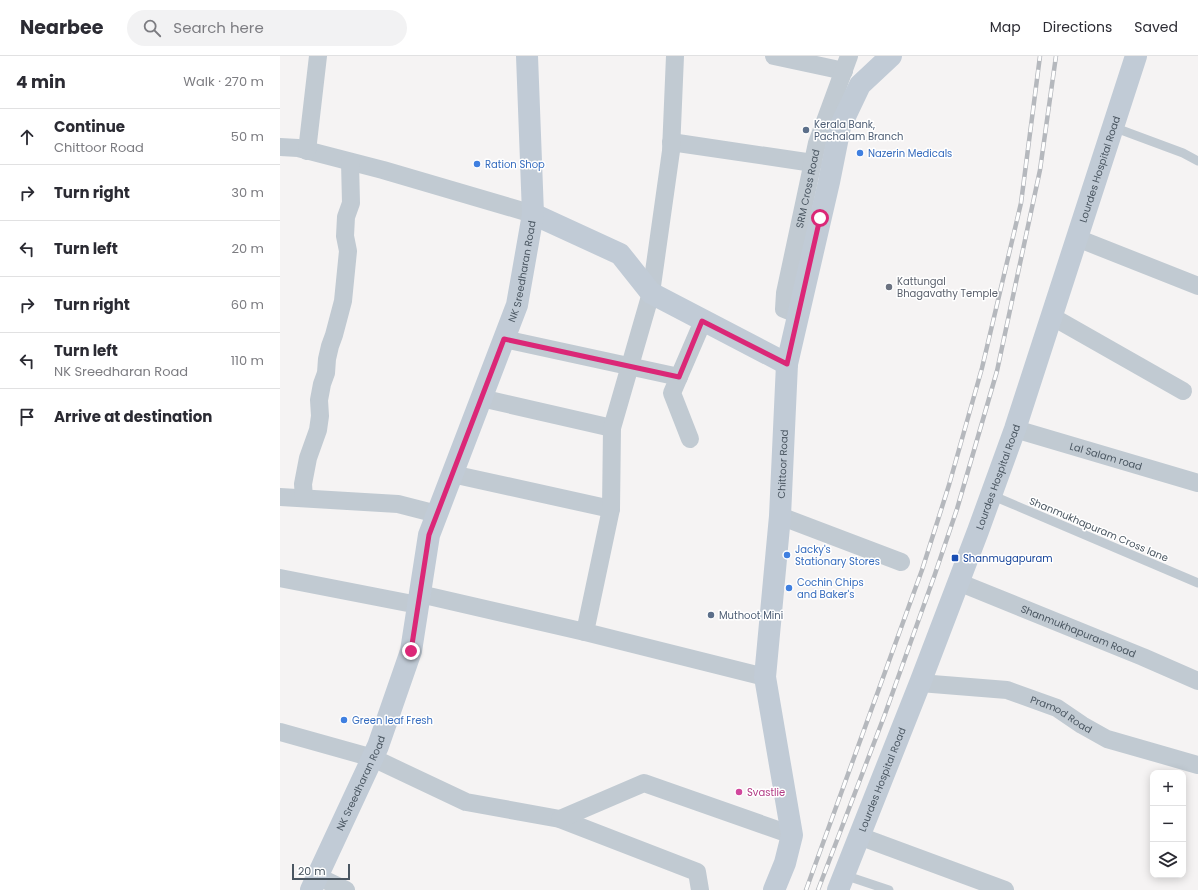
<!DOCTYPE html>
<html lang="en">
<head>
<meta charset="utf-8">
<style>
  :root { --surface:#fff; --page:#f2f2f3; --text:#2b2b33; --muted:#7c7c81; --line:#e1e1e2 }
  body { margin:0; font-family:Poppins,sans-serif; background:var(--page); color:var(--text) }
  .controls { position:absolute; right:12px; bottom:12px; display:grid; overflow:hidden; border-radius:8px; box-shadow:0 2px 10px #0003 }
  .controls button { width:36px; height:36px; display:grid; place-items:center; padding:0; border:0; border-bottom:1px solid var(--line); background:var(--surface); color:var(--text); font:20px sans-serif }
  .scale { position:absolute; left:12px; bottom:10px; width:58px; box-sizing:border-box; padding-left:4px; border:2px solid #4a5661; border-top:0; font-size:11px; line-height:14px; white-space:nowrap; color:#4a5661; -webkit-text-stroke:3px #fff; paint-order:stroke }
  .stop { position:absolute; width:12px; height:12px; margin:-9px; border:3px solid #db2777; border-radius:50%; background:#fff }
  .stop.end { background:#db2777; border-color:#fff; box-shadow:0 1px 4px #0008 }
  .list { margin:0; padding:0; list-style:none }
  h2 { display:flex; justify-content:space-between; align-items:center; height:52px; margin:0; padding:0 16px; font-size:17px }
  h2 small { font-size:13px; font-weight:400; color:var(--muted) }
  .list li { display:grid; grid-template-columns:26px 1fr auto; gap:12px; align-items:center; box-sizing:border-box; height:56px; padding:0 16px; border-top:1px solid var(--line) }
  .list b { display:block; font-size:15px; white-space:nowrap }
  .list p { margin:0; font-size:13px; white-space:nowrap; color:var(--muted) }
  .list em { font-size:13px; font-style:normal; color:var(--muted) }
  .icon { flex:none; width:22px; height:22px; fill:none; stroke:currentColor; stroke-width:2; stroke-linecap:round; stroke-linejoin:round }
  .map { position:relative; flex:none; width:918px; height:834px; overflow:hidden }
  header { display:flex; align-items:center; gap:24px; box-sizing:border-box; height:56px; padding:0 20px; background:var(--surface); border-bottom:1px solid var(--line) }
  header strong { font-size:19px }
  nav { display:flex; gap:22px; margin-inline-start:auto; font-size:14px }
  .search { width:280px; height:36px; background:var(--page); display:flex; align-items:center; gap:10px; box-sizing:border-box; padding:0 14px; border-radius:22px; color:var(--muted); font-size:15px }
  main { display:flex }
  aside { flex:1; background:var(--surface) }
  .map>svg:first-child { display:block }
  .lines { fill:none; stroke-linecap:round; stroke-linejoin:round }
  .lane { stroke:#c1cad2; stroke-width:9 }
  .street { stroke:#c1cad2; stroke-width:18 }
  .secondary { stroke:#c1cbd6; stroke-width:22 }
  .rail-casing { stroke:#b5b8bd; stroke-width:4.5 }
  .rail { stroke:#fff; stroke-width:3; stroke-dasharray:9; stroke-linecap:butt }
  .route { stroke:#db2777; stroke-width:5 }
  .service-dot { fill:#5c6f8a; stroke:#fff; stroke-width:1.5 }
  .shop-dot { fill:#3f7fe0; stroke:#fff; stroke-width:1.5 }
  .worship-dot { fill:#6b7280; stroke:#fff; stroke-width:1.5 }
  .transit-dot { fill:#1a4fb4; stroke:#fff; stroke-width:1.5 }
  .hotel-dot { fill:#d1479c; stroke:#fff; stroke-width:1.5 }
  .labels { text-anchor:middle; stroke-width:3; stroke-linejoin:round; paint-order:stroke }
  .service-label { font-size:10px; fill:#4e5e75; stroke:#fff; text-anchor:start }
  .shop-label { font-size:10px; fill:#366cbe; stroke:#fff; text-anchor:start }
  .street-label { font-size:10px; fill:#4a5661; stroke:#fff }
  .worship-label { font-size:10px; fill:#5b616d; stroke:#fff; text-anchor:start }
  .transit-label { font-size:10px; fill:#164399; stroke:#fff; text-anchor:start }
  .hotel-label { font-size:10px; fill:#b23c85; stroke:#fff; text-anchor:start }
</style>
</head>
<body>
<header>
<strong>Nearbee</strong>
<div class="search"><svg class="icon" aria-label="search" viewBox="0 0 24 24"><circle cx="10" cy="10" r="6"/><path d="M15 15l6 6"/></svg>Search here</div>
<nav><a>Map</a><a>Directions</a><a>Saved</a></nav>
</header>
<main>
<aside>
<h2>4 min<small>Walk · 270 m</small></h2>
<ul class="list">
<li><svg class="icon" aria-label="ahead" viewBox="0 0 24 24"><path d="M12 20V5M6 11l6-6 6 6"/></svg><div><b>Continue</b><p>Chittoor Road</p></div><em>50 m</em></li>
<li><svg class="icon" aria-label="right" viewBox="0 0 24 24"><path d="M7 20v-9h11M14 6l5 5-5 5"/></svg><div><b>Turn right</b></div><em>30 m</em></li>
<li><svg class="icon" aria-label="left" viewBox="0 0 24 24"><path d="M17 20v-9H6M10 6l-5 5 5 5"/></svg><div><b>Turn left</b></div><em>20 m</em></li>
<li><svg class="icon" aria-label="right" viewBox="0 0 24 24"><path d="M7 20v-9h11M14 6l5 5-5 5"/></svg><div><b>Turn right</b></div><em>60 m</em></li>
<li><svg class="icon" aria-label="left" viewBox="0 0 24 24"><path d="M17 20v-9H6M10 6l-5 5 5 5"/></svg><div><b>Turn left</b><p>NK Sreedharan Road</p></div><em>110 m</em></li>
<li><svg class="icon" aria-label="arrive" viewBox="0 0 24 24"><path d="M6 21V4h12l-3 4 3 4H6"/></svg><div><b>Arrive at destination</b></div></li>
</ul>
</aside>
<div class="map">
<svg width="918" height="834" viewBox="0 0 918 834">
  <rect width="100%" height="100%" fill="#f5f3f3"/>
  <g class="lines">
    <g class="lane">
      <polyline points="833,71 903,97 918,105"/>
      <polyline points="711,439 918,527"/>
      <polyline points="564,819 609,834"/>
    </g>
    <g class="street">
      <polyline points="494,0 564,15"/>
      <polyline points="391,86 533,107"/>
      <polyline points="0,91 18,92 103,114 253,158"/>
      <polyline points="27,95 38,0"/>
      <polyline points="797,182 918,230"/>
      <path id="s1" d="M519,259L504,253L505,237L537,87L569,0"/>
      <polyline points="771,260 903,335"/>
      <polyline points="224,283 399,321"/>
      <polyline points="201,342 332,372"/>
      <path id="s2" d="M735,373L918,427"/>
      <polyline points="410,383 392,337 423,265"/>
      <polyline points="172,418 331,453"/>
      <polyline points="0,441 118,448 157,458"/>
      <polyline points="24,442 23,428 28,402 38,374 40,360 39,344 42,328 46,317 47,303 50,290 54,279 63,245 68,195 65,180 66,161 71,147 70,106"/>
      <polyline points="500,460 621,506"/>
      <polyline points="0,522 138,549"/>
      <path id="s3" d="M678,526L863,601L918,625"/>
      <polyline points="140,538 305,576 485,621"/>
      <polyline points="305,576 331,453 332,372 371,237 391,95 395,0"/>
      <path id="s4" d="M640,627L727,634L777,652L802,669L827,683L918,709"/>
      <polyline points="0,676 93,702 186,746 280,763 417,816 420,834"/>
      <polyline points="280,763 364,727 512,779"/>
      <polyline points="579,780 725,834"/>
      <polyline points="37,820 66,834"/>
    </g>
    <g class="secondary">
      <polyline points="253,158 340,198 371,237 507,308"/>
      <path id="s5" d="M31,834L98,690L131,595L149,479L237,249L253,158L247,0"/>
      <path id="s6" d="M494,834L505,807L512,779L485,621L500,460L507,308L549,126L560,71L580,29L611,0"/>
      <path id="s7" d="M558,834L640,627L698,475L735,373L856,0"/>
    </g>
    <defs>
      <g id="rail">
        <polyline points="526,834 642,514 669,429 702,312 741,147 760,0"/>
        <polyline points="538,834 605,658 655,518 677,453 717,315 760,114 776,0"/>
      </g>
    </defs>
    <use href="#rail" class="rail-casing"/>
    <use href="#rail" class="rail"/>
  </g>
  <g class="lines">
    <polyline class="route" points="131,595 149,479 224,283 399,321 422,265 507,308 540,162"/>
  </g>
  <g class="service-dot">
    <circle cx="526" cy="74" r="4"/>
    <circle cx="431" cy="559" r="4"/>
  </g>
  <g class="shop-dot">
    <circle cx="580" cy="97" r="4"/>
    <circle cx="197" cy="108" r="4"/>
    <circle cx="507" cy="499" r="4"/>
    <circle cx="509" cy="532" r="4"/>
    <circle cx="64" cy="664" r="4"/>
  </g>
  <circle class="worship-dot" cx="609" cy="231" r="4"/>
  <rect class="transit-dot" x="671" y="498" width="8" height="8" rx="2"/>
  <circle class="hotel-dot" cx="459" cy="736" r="4"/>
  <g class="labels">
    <g class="service-label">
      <text x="534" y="72">Kerala Bank,<tspan x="534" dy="12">Pachalam Branch</tspan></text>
      <text x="439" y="563">Muthoot Mini</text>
    </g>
    <g class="shop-label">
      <text x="588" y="101">Nazerin Medicals</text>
      <text x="205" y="112">Ration Shop</text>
      <text x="515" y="497">Jacky's<tspan x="515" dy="12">Stationary Stores</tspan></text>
      <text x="517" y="530">Cochin Chips<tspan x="517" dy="12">and Baker's</tspan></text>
      <text x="72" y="668">Green leaf Fresh</text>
    </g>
    <g class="street-label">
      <text dy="4" stroke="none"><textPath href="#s7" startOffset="767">Lourdes Hospital Road</textPath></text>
      <text dy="4" stroke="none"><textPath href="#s1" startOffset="139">SRM Cross Road</textPath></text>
      <text dy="4" stroke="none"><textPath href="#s5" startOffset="657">NK Sreedharan Road</textPath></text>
      <text dy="4" stroke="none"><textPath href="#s2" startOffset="95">Lal Salam road</textPath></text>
      <text dy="4" stroke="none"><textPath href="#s6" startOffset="432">Chittoor Road</textPath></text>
      <text dy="4" stroke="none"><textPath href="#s7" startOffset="443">Lourdes Hospital Road</textPath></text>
      <text transform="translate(819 473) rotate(23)" y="4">Shanmukhapuram Cross lane</text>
      <text dy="4" stroke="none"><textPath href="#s3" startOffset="130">Shanmukhapuram Road</textPath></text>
      <text dy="4" stroke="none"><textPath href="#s4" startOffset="147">Pramod Road</textPath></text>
      <text dy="4" stroke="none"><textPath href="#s7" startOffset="119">Lourdes Hospital Road</textPath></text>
      <text dy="4" stroke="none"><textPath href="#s5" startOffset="118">NK Sreedharan Road</textPath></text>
    </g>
    <g class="worship-label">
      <text x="617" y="229">Kattungal<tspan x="617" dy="12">Bhagavathy Temple</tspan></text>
    </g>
    <g class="transit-label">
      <text x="683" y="506">Shanmugapuram</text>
    </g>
    <g class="hotel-label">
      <text x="467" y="740">Svastlie</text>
    </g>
  </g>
</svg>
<div class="controls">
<button>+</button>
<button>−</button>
<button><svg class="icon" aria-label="layers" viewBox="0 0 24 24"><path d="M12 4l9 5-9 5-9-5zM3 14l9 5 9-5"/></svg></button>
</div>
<div class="scale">20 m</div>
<div class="stop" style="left:540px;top:162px"></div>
<div class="stop end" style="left:131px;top:595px"></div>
</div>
</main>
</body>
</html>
